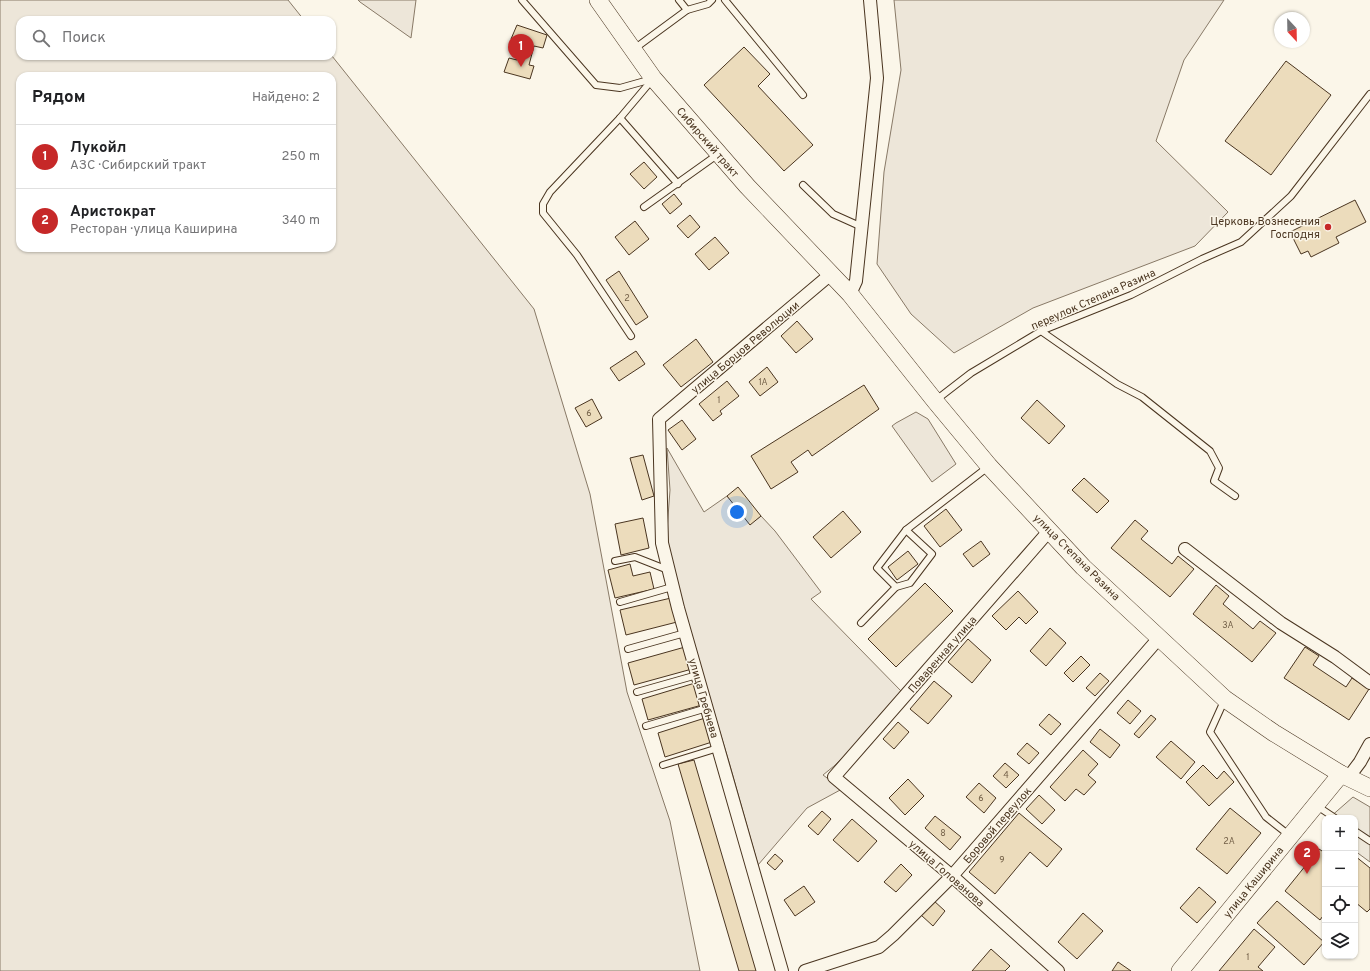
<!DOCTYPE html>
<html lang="ru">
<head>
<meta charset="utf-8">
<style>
  :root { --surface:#fff; --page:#f2f2f2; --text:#202124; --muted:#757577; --line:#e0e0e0; --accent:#c62828 }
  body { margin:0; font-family:Overpass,sans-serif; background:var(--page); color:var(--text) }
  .controls { position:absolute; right:12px; bottom:12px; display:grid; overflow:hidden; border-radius:8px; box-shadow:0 1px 3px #0004 }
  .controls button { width:36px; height:36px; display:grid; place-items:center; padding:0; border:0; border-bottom:1px solid var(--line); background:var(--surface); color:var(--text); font:20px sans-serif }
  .compass { position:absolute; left:1274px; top:12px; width:36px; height:36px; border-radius:50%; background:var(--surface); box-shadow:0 1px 3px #0004; rotate:158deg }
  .you { position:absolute; left:737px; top:512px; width:14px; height:14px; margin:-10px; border:3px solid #fff; border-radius:50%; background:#1a73e8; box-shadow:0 0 0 6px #1a73e833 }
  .badge { display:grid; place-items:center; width:26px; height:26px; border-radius:50%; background:var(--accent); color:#fff; font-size:13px; font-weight:700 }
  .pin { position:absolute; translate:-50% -33px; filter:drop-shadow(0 1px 2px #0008) }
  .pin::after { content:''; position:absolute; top:21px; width:14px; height:12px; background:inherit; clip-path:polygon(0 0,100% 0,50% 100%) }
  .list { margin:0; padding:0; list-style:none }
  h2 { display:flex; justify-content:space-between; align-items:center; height:52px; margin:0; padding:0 16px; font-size:17px }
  h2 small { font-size:13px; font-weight:400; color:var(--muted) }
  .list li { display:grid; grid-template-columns:26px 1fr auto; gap:12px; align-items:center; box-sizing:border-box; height:64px; padding:0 16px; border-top:1px solid var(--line) }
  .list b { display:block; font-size:15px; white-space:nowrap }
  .list p { margin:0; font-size:13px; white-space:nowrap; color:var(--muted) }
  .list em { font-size:13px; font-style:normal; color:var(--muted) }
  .icon { flex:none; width:22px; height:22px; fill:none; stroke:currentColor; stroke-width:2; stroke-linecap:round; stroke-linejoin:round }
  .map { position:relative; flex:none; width:1370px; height:971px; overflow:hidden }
  .search { position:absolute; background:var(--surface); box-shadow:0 1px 3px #0004; left:16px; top:16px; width:320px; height:44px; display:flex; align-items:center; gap:10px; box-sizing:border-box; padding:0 14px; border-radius:12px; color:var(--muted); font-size:15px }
  .panel { position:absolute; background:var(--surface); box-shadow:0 1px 3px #0004; left:16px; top:72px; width:320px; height:180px; border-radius:12px }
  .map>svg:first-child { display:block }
  .green { fill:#ede6d9; stroke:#887966; fill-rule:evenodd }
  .parking { fill:#ede7d9; stroke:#887966 }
  .building { fill:#ecdcbc; stroke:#4a3520 }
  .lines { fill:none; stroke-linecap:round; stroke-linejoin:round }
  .lane-casing { stroke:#4a3520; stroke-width:8 }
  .street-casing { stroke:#4a3520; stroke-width:14 }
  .secondary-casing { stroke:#4a3520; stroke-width:18 }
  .lane { stroke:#fbf6e9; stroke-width:6 }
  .street { stroke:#fbf6e9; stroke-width:12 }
  .secondary { stroke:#fbf6e9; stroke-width:17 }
  .poi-dot { fill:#c62828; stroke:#fbf6e9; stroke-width:1.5 }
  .labels { text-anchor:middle; stroke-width:3; stroke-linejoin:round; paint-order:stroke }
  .number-label { font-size:9px; fill:#725f47 }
  .street-label { font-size:11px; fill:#4a3520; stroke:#fbf6e9 }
  .poi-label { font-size:11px; fill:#4a3520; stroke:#fbf6e9; text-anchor:end }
</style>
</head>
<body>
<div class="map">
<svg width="1370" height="971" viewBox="0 0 1370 971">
  <rect width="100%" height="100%" fill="#fbf6e9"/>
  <g class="green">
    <path d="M0,0H288L304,20H20V56H332L534,309L590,494L627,692L670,821L700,971H0ZM20,76H332V248H20Z"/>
    <polygon points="358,0 416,0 411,38 360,2"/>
    <polygon points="894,0 1224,0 1184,60 1156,141 1228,212 1195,246 1033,308 954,353 911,314 877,264 884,172 901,70"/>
    <polygon points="916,412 928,419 956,464 932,482 892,426 896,423"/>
    <path d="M667,448L704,512L727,496L750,524L761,516L775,531L821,592L811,599L902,692C874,717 853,753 823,775L842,789L807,808L758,865L729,762L696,653L666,544L670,490Z"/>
  </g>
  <polygon class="parking" points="1353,797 1370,807 1370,862 1355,851 1355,818 1329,818"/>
  <g class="building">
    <polygon points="517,25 547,35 543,48 534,46 529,65 534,66 530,79 504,72 509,58 517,60 523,42 511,39"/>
    <polygon points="744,47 770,74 758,86 813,145 784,171 704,85"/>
    <polygon points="1286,61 1331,95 1271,175 1225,141"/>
    <polygon points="644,162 657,177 644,189 630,174"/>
    <polygon points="674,194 682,204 670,214 662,204"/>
    <polygon points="1355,200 1366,222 1336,237 1339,243 1311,257 1308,251 1301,254 1290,232"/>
    <polygon points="690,215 700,227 688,238 677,226"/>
    <polygon points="635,221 649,239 629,255 615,237"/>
    <polygon points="715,237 729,253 709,270 695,254"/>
    <polygon points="619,271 648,317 636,325 606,280"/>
    <polygon points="797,321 813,339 796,353 781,336"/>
    <polygon points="696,339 713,362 681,387 663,365"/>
    <polygon points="636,351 645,364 619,381 610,368"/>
    <polygon points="767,367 778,382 760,396 749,382"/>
    <polygon points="727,381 739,396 720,411 722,414 713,421 699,404"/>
    <polygon points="864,385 879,409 812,456 808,450 791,462 798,472 771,489 751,456"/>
    <polygon points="592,399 602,418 586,427 575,408"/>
    <polygon points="1037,400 1065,426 1049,444 1021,418"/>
    <polygon points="682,420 696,439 682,450 668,430"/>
    <polygon points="643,455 654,496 642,500 630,458"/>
    <polygon points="1084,478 1109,501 1097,513 1072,490"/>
    <polygon points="738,487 761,516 750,525 727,496"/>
    <polygon points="946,509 962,530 940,547 924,526"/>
    <polygon points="843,511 861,532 831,558 813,537"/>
    <polygon points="643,518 649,548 621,555 615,524"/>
    <polygon points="1135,520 1148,531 1141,539 1172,564 1178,556 1194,569 1170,597 1111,548"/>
    <polygon points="981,541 990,554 973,567 963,554"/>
    <polygon points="908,551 918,564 897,580 888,567"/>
    <polygon points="630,564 633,576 650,572 654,589 615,598 608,570"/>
    <polygon points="925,583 953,611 896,667 868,639"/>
    <polygon points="1216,585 1229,596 1223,604 1253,629 1260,621 1276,633 1252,662 1193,614"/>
    <polygon points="1018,591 1038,612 1026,624 1019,617 1006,630 992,616"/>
    <polygon points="671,598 677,622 626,635 620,610"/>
    <polygon points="1050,628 1066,643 1046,666 1030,651"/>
    <polygon points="968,639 991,660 972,683 948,662"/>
    <polygon points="685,647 692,669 634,685 628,663"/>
    <polygon points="1305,647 1319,656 1313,665 1346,687 1352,678 1369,689 1349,720 1284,678"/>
    <polygon points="1081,656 1090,665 1073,682 1064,673"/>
    <polygon points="1100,673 1109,681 1095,696 1086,688"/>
    <polygon points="934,681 952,696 928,724 910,709"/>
    <polygon points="695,683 702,705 648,720 642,699"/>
    <polygon points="1128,700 1141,711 1130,724 1117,713"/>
    <polygon points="1049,714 1061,724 1051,735 1039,725"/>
    <polygon points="1151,715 1156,719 1139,738 1134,734"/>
    <polygon points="705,718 712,742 665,757 658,733"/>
    <polygon points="898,722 909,732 894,749 883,739"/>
    <polygon points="1100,729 1120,745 1110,758 1090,742"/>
    <polygon points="1171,741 1195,762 1181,779 1156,757"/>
    <polygon points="1027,743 1039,753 1029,764 1017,754"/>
    <polygon points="1083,750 1098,764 1088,775 1096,782 1084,795 1076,789 1065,801 1050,787"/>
    <polygon points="694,760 756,971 739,971 678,764"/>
    <polygon points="1005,763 1019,775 1006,788 993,776"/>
    <polygon points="1203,765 1217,779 1224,771 1234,782 1209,806 1186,782"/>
    <polygon points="908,779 924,796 905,815 889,798"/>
    <polygon points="979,783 996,798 984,813 966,797"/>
    <polygon points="1039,795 1055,810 1042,824 1026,809"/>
    <polygon points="1230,808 1261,833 1227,874 1196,849"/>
    <polygon points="822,811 831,819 818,835 808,826"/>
    <polygon points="1019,813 1062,849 1047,867 1030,852 995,894 969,872"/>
    <polygon points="935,816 961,837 950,850 925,828"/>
    <polygon points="852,819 877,841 858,862 833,840"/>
    <polygon points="1319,849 1325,853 1325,913 1320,920 1285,891"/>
    <polygon points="775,854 783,861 775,870 767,863"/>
    <polygon points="1355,856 1370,868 1370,909 1367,912 1355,902"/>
    <polygon points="901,864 912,875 896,892 884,882"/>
    <polygon points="804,886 815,902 795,916 784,900"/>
    <polygon points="1199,887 1216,902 1197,923 1180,908"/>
    <polygon points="933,900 945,911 933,926 921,915"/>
    <polygon points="1277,901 1324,942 1304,965 1257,923"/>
    <polygon points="1083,913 1103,931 1077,959 1058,942"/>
    <polygon points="1254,929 1275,947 1258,967 1263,971 1219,971"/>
    <polygon points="991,949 1010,966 1005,971 972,971"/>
    <polygon points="1118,962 1131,971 1112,971"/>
  </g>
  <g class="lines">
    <defs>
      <g id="lane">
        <polyline points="522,0 596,85 620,88 652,79"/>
        <polyline points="725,0 803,95"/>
        <polyline points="687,10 708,4 712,0"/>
        <polyline points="634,49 687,10 679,0"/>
        <polyline points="620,118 678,184"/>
        <polyline points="803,185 833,214 862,227"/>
        <polyline points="644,207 717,155"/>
        <polyline points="1041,331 1117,384 1142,397 1210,451 1219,468 1214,481 1235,496"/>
        <polyline points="631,336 577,255 543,213 543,204 550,192 620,118 652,80"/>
        <polyline points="936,400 971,373 1041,331 1131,295 1202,259 1241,242 1291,196 1370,94"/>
        <polyline points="615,561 635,557 668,570"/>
        <polyline points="896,587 910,583 932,554 906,530"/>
        <polyline points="620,602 672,587"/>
        <polyline points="861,623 896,587 877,568 906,530 988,467"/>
        <polyline points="628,649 685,633"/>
        <polyline points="637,692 697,675"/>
        <polyline points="1224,701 1210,732 1266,817 1289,835"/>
        <polyline points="646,726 707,708"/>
        <polyline points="663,765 718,748"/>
        <polyline points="1317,806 1335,818"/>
        <polyline points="1355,831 1370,841"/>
      </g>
      <g id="street">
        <polyline points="850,294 856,281 877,78 870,0"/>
        <polyline points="1049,531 834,777 952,876 1058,971"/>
        <polyline points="1185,549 1281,623 1335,657 1370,683"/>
        <polyline points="1348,778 1360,762 1370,744"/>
        <polyline points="782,971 678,608 662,543 659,419 831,274"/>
        <polyline points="805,971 879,947 893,935 952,876 1159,638"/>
      </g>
      <g id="secondary">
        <polyline points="598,0 653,78 747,186 850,294 935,401 989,466 1083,567 1225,699 1274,733 1341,774 1370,788"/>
        <polyline points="1180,971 1341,774"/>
      </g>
    </defs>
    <use href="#lane" class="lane-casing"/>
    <use href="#street" class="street-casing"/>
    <use href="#secondary" class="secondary-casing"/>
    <use href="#lane" class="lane"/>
    <use href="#street" class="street"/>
    <use href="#secondary" class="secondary"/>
  </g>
  <circle class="poi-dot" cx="1328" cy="227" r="4"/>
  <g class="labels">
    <g class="number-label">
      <text x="627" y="301">2</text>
      <text x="763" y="385">1А</text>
      <text x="719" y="403">1</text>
      <text x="589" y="416">6</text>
      <text x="1228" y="628">3А</text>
      <text x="1006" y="778">4</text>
      <text x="981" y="801">6</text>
      <text x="943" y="836">8</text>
      <text x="1229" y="844">2А</text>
      <text x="1002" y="863">9</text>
      <text x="1248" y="960">1</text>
    </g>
    <g class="street-label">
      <text transform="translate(708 142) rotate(49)" y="4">Сибирский тракт</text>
      <text transform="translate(1093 299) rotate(-24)" y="4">переулок Степана Разина</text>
      <text transform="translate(745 347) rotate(-40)" y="4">улица Борцов Революции</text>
      <text transform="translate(1077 557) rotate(45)" y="4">улица Степана Разина</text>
      <text transform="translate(942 654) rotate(-49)" y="4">Поваренная улица</text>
      <text transform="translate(704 698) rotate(74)" y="4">улица Гребнева</text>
      <text transform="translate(997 825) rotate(-49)" y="4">Боровой переулок</text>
      <text transform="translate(947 873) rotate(41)" y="4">улица Голованова</text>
      <text transform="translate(1253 882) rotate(-51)" y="4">улица Каширина</text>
    </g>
    <g class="poi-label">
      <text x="1320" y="225">Церковь Вознесения<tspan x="1320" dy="13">Господня</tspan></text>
    </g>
  </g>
</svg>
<div class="controls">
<button>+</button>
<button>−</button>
<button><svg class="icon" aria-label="locate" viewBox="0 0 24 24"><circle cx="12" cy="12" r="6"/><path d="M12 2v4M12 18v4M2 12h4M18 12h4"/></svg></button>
<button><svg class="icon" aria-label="layers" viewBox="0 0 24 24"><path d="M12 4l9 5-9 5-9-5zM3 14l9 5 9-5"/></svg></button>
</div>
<svg class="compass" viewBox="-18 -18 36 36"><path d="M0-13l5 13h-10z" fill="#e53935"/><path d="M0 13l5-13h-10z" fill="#757577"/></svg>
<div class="you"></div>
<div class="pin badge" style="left:521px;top:67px">1</div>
<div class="pin badge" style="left:1307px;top:874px">2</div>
<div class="search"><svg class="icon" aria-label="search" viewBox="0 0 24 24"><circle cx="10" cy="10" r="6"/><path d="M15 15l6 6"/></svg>Поиск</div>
<section class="panel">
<h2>Рядом<small>Найдено: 2</small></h2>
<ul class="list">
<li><span class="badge">1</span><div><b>Лукойл</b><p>АЗС · Сибирский тракт</p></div><em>250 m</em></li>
<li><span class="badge">2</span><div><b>Аристократ</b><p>Ресторан · улица Каширина</p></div><em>340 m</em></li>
</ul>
</section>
</div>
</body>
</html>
